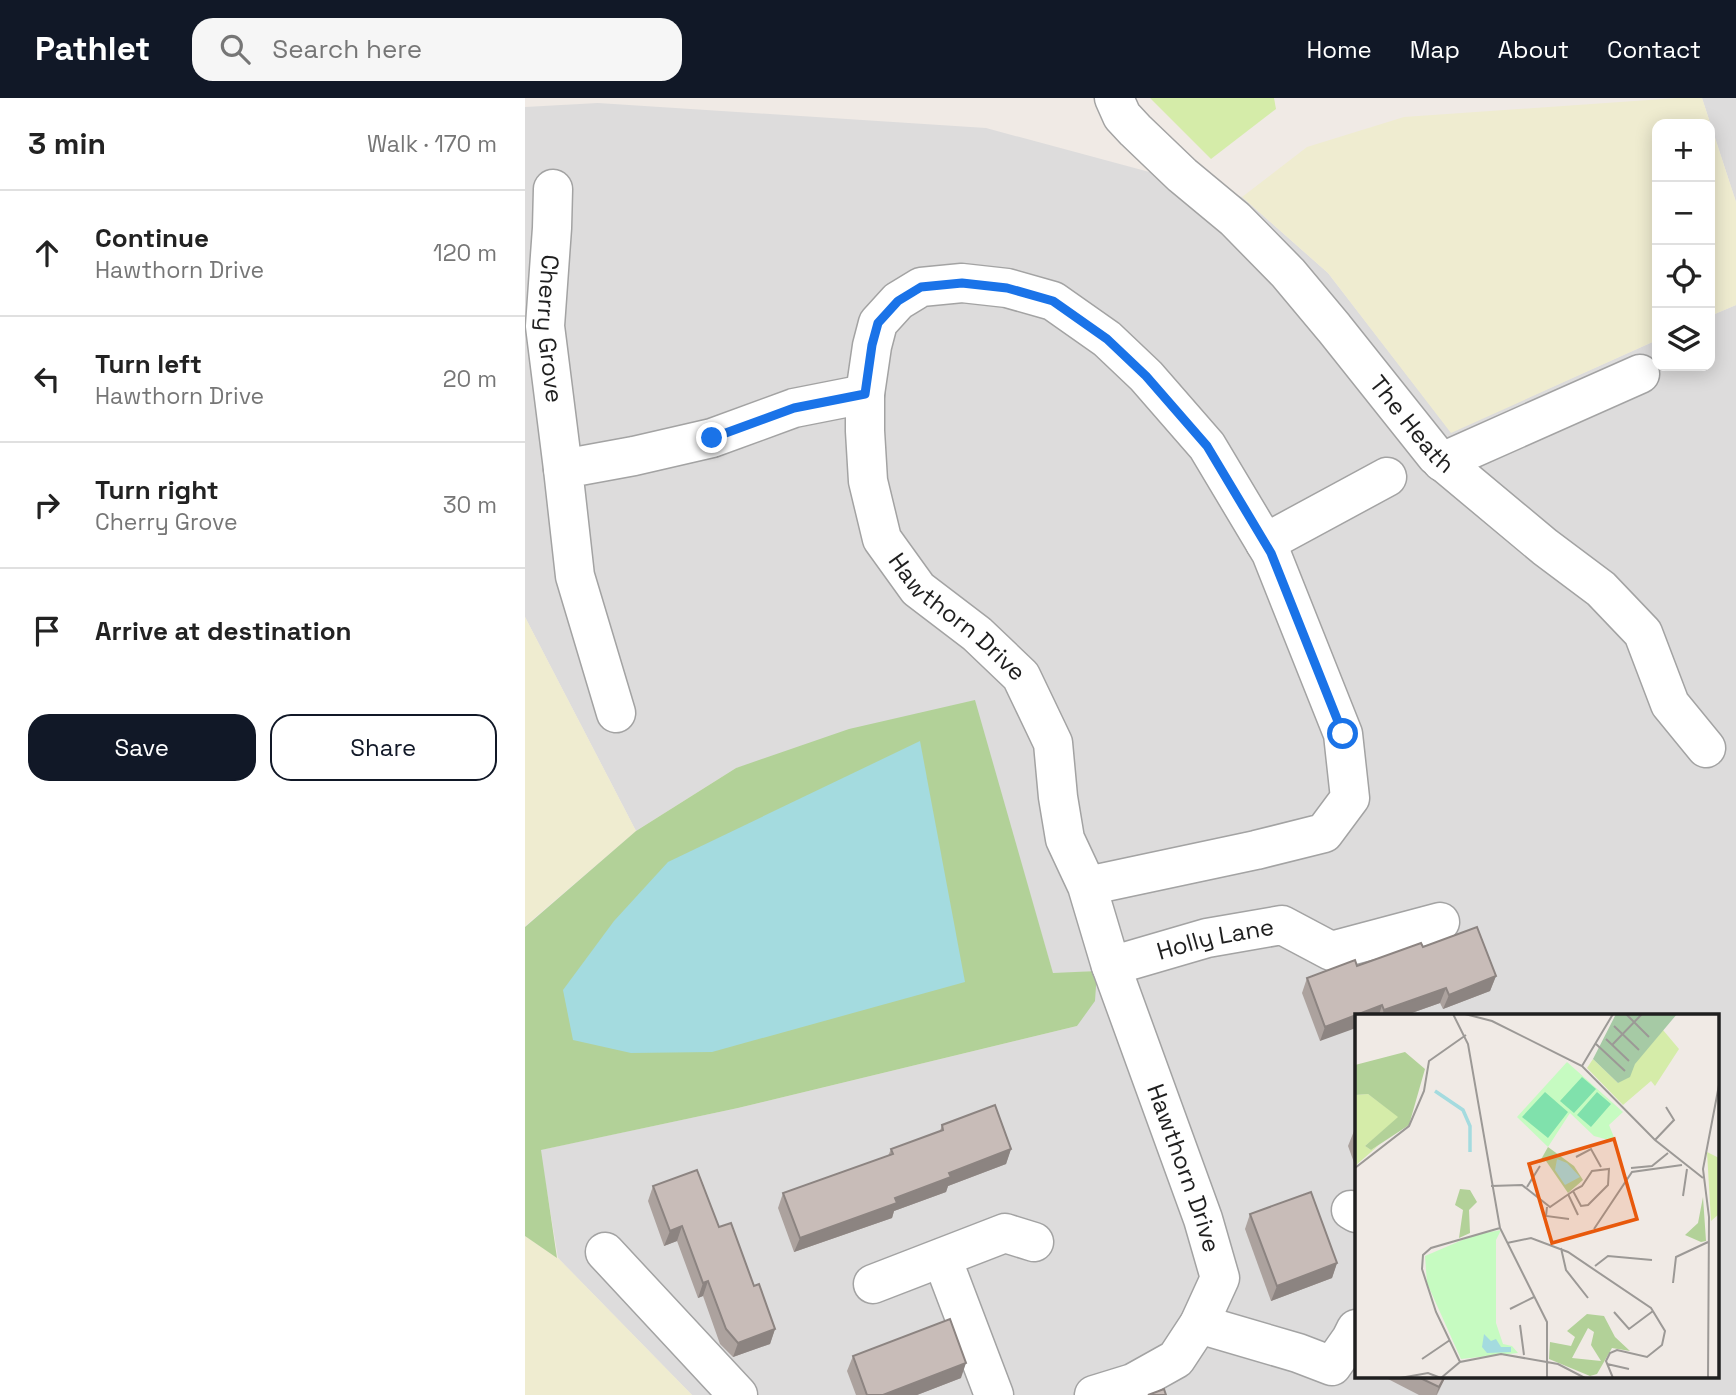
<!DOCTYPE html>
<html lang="en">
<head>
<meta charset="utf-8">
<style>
  :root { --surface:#fff; --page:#f6f6f6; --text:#222; --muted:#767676; --line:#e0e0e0; --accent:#111827 }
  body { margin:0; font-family:"Space Grotesk",sans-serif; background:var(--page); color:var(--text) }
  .controls { position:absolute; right:21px; top:21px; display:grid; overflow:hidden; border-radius:14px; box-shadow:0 4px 18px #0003 }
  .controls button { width:63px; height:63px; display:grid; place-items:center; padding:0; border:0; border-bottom:2px solid var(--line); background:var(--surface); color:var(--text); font:35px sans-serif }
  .stop { position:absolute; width:21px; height:21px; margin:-16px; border:5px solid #1a73e8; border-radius:50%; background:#fff }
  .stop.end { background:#1a73e8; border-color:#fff; box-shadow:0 2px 7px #0008 }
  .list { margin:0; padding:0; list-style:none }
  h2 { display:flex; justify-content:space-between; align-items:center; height:91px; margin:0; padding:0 28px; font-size:30px }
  h2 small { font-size:23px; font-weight:400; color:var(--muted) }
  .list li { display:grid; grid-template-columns:46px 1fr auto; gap:21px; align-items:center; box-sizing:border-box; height:126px; padding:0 28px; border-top:2px solid var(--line) }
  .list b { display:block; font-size:26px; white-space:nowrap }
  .list p { margin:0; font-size:23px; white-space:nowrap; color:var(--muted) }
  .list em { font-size:23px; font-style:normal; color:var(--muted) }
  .actions { display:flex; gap:14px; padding:21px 28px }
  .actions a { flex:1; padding:16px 0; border:2px solid var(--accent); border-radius:21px; text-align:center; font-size:24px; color:var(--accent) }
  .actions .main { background:var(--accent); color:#fff }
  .icon { flex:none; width:38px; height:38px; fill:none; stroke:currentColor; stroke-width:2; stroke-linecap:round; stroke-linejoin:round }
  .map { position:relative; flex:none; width:1211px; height:1297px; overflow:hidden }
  header { display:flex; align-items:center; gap:42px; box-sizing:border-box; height:98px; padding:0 35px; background:var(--accent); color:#fff }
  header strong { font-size:33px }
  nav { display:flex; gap:38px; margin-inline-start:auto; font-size:24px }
  .search { width:490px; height:63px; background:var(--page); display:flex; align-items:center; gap:18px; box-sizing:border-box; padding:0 24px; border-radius:21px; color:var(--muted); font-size:26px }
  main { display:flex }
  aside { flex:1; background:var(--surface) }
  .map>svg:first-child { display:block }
  .residential { fill:#dddcdc; fill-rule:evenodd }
  .farmland { fill:#efecd0 }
  .grass { fill:#d5eca9 }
  .forest { fill:#b2d198 }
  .water { fill:#a4dbdf }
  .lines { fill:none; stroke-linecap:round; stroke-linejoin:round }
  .minor-casing { stroke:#a3a3a3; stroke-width:41 }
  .minor { stroke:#fff; stroke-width:38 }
  .wall { fill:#aca29e }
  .shaded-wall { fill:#8c8481 }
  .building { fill:#c8bcb8; stroke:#8c8481; stroke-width:2 }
  .route { stroke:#1a73e8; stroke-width:9 }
  .labels { text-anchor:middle; stroke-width:7; stroke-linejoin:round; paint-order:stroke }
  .street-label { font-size:24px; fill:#1f1f1f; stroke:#fff }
  .inset-river { fill:none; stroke:#a4dbdf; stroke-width:3.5 }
  .inset-road { fill:none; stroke:#9c9996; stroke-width:2 }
  .view { fill:#e8590c; fill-opacity:0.15; stroke:#e8590c; stroke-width:3.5 }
  .inset-edge { fill:none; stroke:#1f1f1f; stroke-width:3.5 }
</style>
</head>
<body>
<header>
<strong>Pathlet</strong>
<div class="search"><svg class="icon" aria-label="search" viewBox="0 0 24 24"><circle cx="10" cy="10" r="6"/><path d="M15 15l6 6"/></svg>Search here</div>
<nav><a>Home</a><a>Map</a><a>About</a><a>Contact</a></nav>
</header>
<main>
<aside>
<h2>3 min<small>Walk · 170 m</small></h2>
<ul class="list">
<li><svg class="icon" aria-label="ahead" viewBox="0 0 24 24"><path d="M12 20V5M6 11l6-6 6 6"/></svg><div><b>Continue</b><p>Hawthorn Drive</p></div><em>120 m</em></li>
<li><svg class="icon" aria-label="left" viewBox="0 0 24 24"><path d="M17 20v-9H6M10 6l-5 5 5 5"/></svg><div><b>Turn left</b><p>Hawthorn Drive</p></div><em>20 m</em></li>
<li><svg class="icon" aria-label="right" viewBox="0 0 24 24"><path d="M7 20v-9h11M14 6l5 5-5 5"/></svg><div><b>Turn right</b><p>Cherry Grove</p></div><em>30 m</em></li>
<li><svg class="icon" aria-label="arrive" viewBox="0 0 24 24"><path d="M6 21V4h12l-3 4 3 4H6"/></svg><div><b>Arrive at destination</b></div></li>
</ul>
<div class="actions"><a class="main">Save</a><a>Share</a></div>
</aside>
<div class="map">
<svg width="1211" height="1297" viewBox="0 0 1211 1297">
  <rect width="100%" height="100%" fill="#f0eae5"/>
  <g class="residential">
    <polygon points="1177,0 1211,0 1211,104"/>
    <path d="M73,5L461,30L717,99L803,175L926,334L1132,242V268H1185V218L1211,207V1297H167L33,1160L15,1052L213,1010L552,928L572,873L528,876L449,603L211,670L111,733L0,519V9ZM831,917H1192V1278H831Z"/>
  </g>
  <g class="farmland">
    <polygon points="1152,0 1177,0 1211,104 1211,207 1185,218 1185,26 1132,26 1132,242 926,335 803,175 717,99 782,49 879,19"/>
    <polygon points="0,519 111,733 0,828"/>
    <polygon points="0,1138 33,1160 167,1297 0,1297"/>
  </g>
  <polygon class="grass" points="625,0 749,0 751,11 686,61"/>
  <polygon class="forest" points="450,602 528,875 572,873 570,903 552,928 213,1010 16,1052 32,1160 0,1138 0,829 111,733 211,670 324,631"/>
  <polygon class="water" points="395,643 440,884 187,954 106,955 48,942 38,892 89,823 143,764"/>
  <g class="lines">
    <defs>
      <g id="minor">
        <path id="s1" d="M589,0L597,18L610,32L657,77L710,121L763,175L809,230L911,358L1020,449L1076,491L1118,535L1145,606L1181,650"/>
        <path id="s2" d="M28,91L27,130L20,228L38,371"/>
        <polyline points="917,364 1115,276"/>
        <polyline points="740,445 862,379"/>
        <polyline points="91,615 50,478 38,371 109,358 187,340 269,310 340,296"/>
        <path id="s3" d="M562,788L731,752L799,735L825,700L818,636L746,455L682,348L621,278L582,241L528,203L482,190L437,185L396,189L373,203L353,225L347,248L340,296V333L343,383L357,441L393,491L452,536L496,578L528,645L533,699L540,741L562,788L585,865L678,1121L695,1180L674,1226L651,1261L608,1285L569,1297"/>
        <path id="s4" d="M586,868L682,840L757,827L806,853L915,824"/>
        <polyline points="826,1112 831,1115"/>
        <polyline points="80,1154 213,1297"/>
        <polyline points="417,1160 469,1297"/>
        <polyline points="348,1186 480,1135 509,1144"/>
        <polyline points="674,1226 773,1255 807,1268 826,1241 831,1231"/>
      </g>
    </defs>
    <use href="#minor" class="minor-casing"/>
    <use href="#minor" class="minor"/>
  </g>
  <g class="wall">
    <polygon points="898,849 971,878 965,893 918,911 915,905 881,917 831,917 795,943 777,895 782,880 832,868"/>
    <polygon points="417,1027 486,1051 481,1066 423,1088 421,1094 369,1113 367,1120 269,1154 253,1110 258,1095 363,1058 366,1051 415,1033"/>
    <polygon points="831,1032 831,1070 823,1048 829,1033"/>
    <polygon points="128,1088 194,1129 229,1188 250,1231 245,1246 208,1259 195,1246 178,1198 173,1200 152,1143 139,1148 123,1103"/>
    <polygon points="725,1116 812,1165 807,1180 746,1203 720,1131"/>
    <polygon points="328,1258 436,1280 392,1297 331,1297 322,1273"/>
    <polygon points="864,1278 921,1278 912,1297 894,1297 863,1281"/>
  </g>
  <g class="shaded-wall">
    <polygon points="971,878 965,893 918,911 924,897"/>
    <polygon points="921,890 915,905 881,917 857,917 859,912"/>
    <polygon points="857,907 854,917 831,917 831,930 795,943 800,929"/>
    <polygon points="486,1051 481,1066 423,1088 421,1094 369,1113 367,1120 269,1154 275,1140 370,1100 424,1075"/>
    <polygon points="157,1128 152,1143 139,1148 145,1133"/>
    <polygon points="812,1165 807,1180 746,1203 752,1188"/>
    <polygon points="183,1183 178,1198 173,1200 178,1185"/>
    <polygon points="250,1231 245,1246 208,1259 213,1245"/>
    <polygon points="441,1265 436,1280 392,1297 358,1297"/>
    <polygon points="920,1278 921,1278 911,1297 914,1289"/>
  </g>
  <g class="building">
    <polygon points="952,829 971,878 924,897 921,890 859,912 857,907 800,929 782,880 830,862 832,868 896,845 898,849"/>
    <polygon points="470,1007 486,1051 424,1075 426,1079 370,1100 372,1105 275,1140 258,1095 368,1056 366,1051 418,1032 417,1027"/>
    <polygon points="172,1072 194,1129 206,1125 229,1188 234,1186 250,1231 213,1245 201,1231 183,1183 178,1185 157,1128 145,1133 128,1088"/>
    <polygon points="786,1094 812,1165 752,1188 725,1116"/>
    <polygon points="425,1221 441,1265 358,1297 342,1297 328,1258"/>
    <polygon points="891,1278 920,1278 914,1289"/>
    <polygon points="639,1291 641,1297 623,1297"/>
  </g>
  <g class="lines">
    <polyline class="route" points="187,340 269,310 340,296 347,247 353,225 373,203 396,189 437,185 482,190 528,203 582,241 621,278 682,348 746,455 818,636"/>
  </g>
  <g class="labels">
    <g class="street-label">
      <text dy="8" stroke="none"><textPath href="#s2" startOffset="140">Cherry Grove</textPath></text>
      <text dy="8" stroke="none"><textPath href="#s1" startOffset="444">The Heath</textPath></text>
      <text dy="8" stroke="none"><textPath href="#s3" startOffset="1402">Hawthorn Drive</textPath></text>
      <text dy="8" stroke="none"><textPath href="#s4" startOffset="108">Holly Lane</textPath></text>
      <text dy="8" stroke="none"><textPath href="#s3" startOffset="2011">Hawthorn Drive</textPath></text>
    </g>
  </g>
  <g transform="translate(830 916)">
    <rect width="364" height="364" fill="#f0eae5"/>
    <path d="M308,16L324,35L300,72L296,67L268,91L232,54L238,45L263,69ZM13,80L44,103L10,132L16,136L24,131L0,152V81ZM352,138L364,144V200L356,207Z" fill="#d5eca9"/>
    <path d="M50,38L70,55L54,111L16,136L10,132L43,103L13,80L0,81V51ZM193,133L219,152L228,166L213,179L191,147L184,149ZM105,175L115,176L122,188L114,196L115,219L104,224L108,196L100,191ZM348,183L351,227L346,228L330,221L343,209ZM232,300L249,302L260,323L275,337L257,334L242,360L235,362L194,345L195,328L216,332L220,323L212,317ZM233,314L239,318L236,331L246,347L217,344Z" fill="#b2d198" fill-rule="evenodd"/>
    <path d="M261,0H322L280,50L275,63L263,69L238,45Z" fill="#a6caa5"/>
    <path d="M212,48L268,98L254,111L261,128L239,122L215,99L193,133L162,103ZM146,216L141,226V309L148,330L157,332L163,339L106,345L72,269L70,242L119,221Z" fill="#c6fbc1"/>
    <path d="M227,63L241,75L219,99L205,87ZM190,78L213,98L193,124L167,103ZM242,78L256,90L236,113L222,101Z" fill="#80e1ac"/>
    <path d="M202,145L212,149L225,163L210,171L200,156ZM129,320L136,327L141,325L146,333H156V338L132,339L127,333Z" fill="#a4dbdf"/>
    <path class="inset-river" d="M80,77L108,96L115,112V138"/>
    <path class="inset-road" d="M98,0L113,30L145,214L192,308V364M110,0L137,7L227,52L300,126L348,164M271,0L294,23M259,12L284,36M251,25L274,47M241,30L270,57M257,31L287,0M227,52L258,0M300,126L319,106L311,93M221,143L236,135L246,153M0,154L54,112L69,77L74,47L111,21M276,154L297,152L313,139M136,172L167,171L195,193L221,175L227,172L237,157L254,155L253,171L233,191L226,192L218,177M172,173L185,152M213,180L223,201M328,182L332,155M192,193L191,202L214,205M239,215L277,158L327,151M152,229L176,224L213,238L296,294L310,317L307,331L292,343L262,336L255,339L251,347L258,364M206,234L211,256L233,284M240,252L253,242L297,246M318,269L321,243L353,228M155,295L179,283M259,298L274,315L298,297M165,311L169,341M67,345L95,326M105,348L81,298L67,255L68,241L76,234L145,214M252,350L274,355M45,364L73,359L86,364M86,364L105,348L146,340L203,350L230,364M353,364L354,203L348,155L364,71"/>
    <path class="view" d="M259,125L282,205L197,229L174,150Z"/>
    <rect width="364" height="364" class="inset-edge"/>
  </g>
</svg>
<div class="controls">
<button>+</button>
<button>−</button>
<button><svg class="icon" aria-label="locate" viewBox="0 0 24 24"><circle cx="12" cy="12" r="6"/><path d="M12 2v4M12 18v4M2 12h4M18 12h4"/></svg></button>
<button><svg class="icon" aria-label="layers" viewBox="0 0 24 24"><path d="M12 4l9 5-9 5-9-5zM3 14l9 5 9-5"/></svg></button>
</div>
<div class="stop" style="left:818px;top:636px"></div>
<div class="stop end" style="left:187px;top:340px"></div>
</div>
</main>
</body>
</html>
